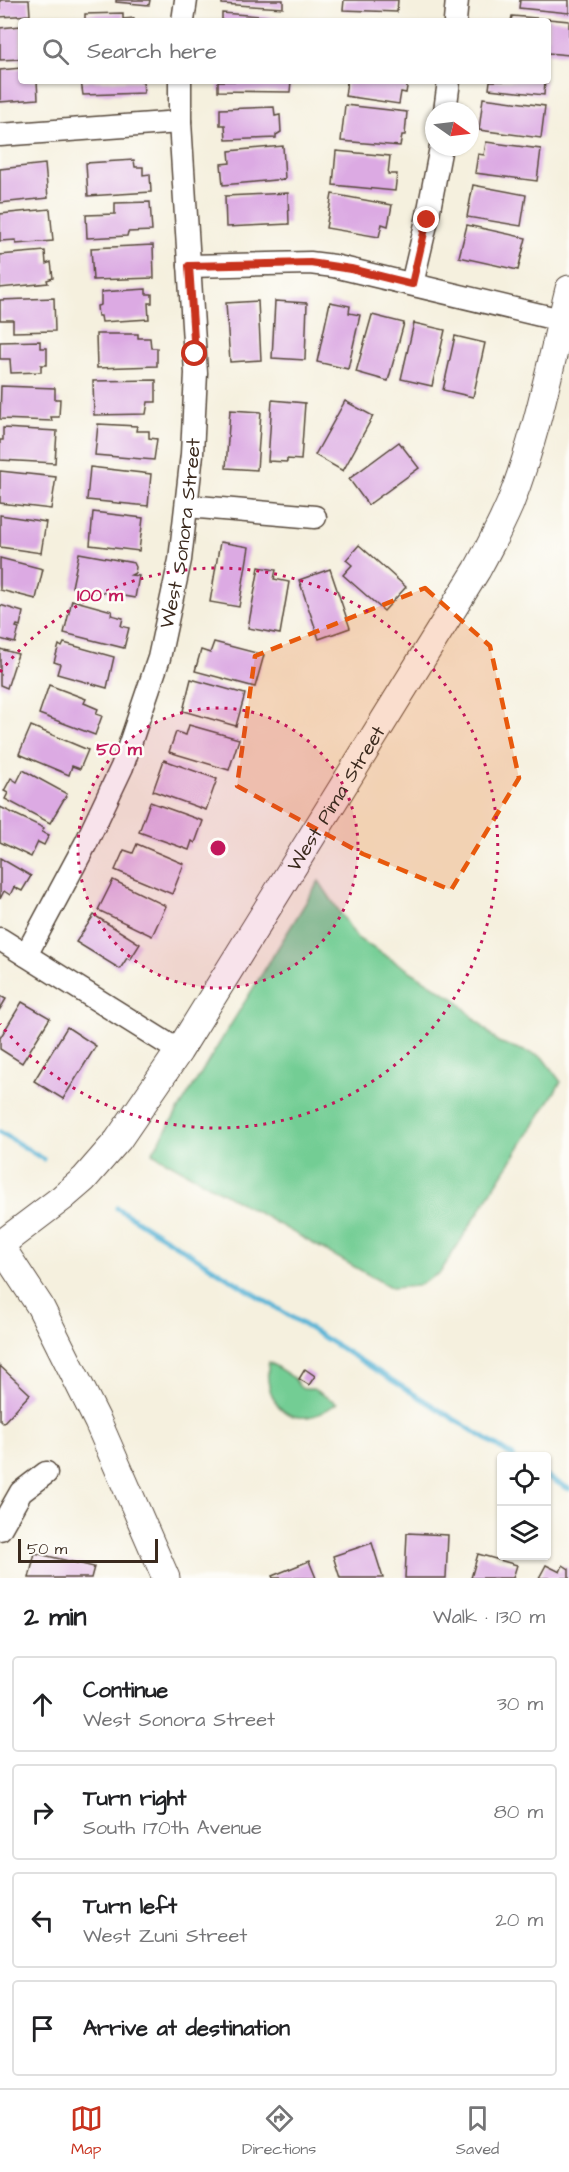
<!DOCTYPE html>
<html lang="en">
<head>
<meta charset="utf-8">
<style>
  :root { --surface:#fff; --page:#f2f2f2; --text:#202124; --muted:#757577; --line:#e0e0e0; --accent:#c8321e }
  body { margin:0; font-family:"Architects Daughter",sans-serif; background:var(--page); color:var(--text) }
  .controls { position:absolute; right:18px; bottom:18px; display:grid; overflow:hidden; border-radius:6px; box-shadow:0 2px 4px #0004 }
  .controls button { width:54px; height:54px; display:grid; place-items:center; padding:0; border:0; border-bottom:2px solid var(--line); background:var(--surface); color:var(--text); font:30px sans-serif }
  .compass { position:absolute; left:425px; top:102px; width:54px; height:54px; border-radius:50%; background:var(--surface); box-shadow:0 2px 4px #0004; rotate:104deg }
  .scale { position:absolute; left:18px; bottom:15px; width:140px; box-sizing:border-box; padding-left:6px; border:3px solid #3b2a1e; border-top:0; font-size:16px; line-height:21px; white-space:nowrap; color:#3b2a1e; -webkit-text-stroke:4px #fdfcf7; paint-order:stroke }
  .stop { position:absolute; width:18px; height:18px; margin:-14px; border:4px solid #c8321e; border-radius:50%; background:#fff }
  .stop.end { background:#c8321e; border-color:#fff; box-shadow:0 2px 6px #0008 }
  .list { margin:0; padding:0; list-style:none }
  h2 { display:flex; justify-content:space-between; align-items:center; height:78px; margin:0; padding:0 24px; font-size:26px }
  h2 small { font-size:20px; font-weight:400; color:var(--muted) }
  .list li { display:grid; grid-template-columns:39px 1fr auto; gap:18px; align-items:center; box-sizing:border-box; height:96px; margin:0 12px 12px; padding:0 12px; border:2px solid var(--line); border-radius:6px }
  .list b { display:block; font-size:22px; white-space:nowrap }
  .list p { margin:0; font-size:20px; white-space:nowrap; color:var(--muted) }
  .list em { font-size:20px; font-style:normal; color:var(--muted) }
  .icon { flex:none; width:33px; height:33px; fill:none; stroke:currentColor; stroke-width:2; stroke-linecap:round; stroke-linejoin:round }
  .map { position:relative; flex:none; width:569px; height:1578px; overflow:hidden }
  .search { position:absolute; background:var(--surface); box-shadow:0 2px 4px #0004; left:18px; right:18px; top:18px; height:66px; display:flex; align-items:center; gap:15px; box-sizing:border-box; padding:0 21px; border-radius:6px; color:var(--muted); font-size:22px }
  .sheet { height:510px; background:var(--surface) }
  nav { display:flex; justify-content:space-around; align-items:center; box-sizing:border-box; height:84px; border-top:2px solid var(--line); background:var(--surface); font-size:16px; color:var(--muted) }
  nav a { display:grid; justify-items:center; gap:3px }
  nav .on { color:var(--accent) }
  .map>svg:first-child { display:block }
  .green { fill:#73cd94; stroke:#577c59; stroke-width:1.5 }
  .lines { fill:none; stroke-linecap:round; stroke-linejoin:round }
  .stream { stroke:#58b4d6; stroke-width:5 }
  .building { fill:#dcaae3 }
  .minor-casing { stroke:#57483b; stroke-width:25 }
  .tertiary-casing { stroke:#57483b; stroke-width:29 }
  .minor { stroke:#fff; stroke-width:22 }
  .tertiary { stroke:#fff; stroke-width:27 }
  .route { stroke:#c8321e; stroke-width:8 }
  .marked { fill:#e8590c; fill-opacity:0.2; stroke:#e8590c; stroke-width:4.5; stroke-dasharray:12 8; stroke-linejoin:round }
  .ring { fill:none; stroke:#c2185b; stroke-width:3; stroke-dasharray:3 6 }
  .labels { text-anchor:middle; stroke-width:5; stroke-linejoin:round; paint-order:stroke }
  .street-label { font-size:20px; fill:#3b2a1e; stroke:#fdfcf7 }
  .centre { fill:#c2185b; stroke:#fdfcf7; stroke-width:3 }
  .ring-label { font-size:18px; text-anchor:middle; font-weight:bold; fill:#c2185b; stroke:#fdfcf7; stroke-width:5; stroke-linejoin:round; paint-order:stroke }
</style>
</head>
<body>
<div class="map">
<svg width="569" height="1578" viewBox="0 0 569 1578">
  <rect width="100%" height="100%" fill="#fdfcf7"/>
  <filter id="ink" filterUnits="userSpaceOnUse"><feTurbulence type="fractalNoise" baseFrequency=".0167" numOctaves="2"/><feDisplacementMap in="SourceGraphic" scale="12" xChannelSelector="R" yChannelSelector="G"/><feConvolveMatrix kernelMatrix="1 2 1 2 8 2 1 2 1" color-interpolation-filters="sRGB"/></filter>
  <filter id="wash" filterUnits="userSpaceOnUse"><feTurbulence type="fractalNoise" baseFrequency=".008" numOctaves="4" result="noise"/><feDisplacementMap in="SourceGraphic" scale="24" xChannelSelector="R" yChannelSelector="G"/><feGaussianBlur stdDeviation="1.35" result="paint"/><feColorMatrix in="noise" values="0 0 0 0 0 0 0 0 0 0 0 0 0 0 0 0 0 1.4 0 .05"/><feComposite in="paint" operator="in"/></filter>
  <g filter="url(#wash)">
    <rect width="100%" height="100%" fill="#f5f0de"/>
    <g class="green">
      <polygon points="319,881 357,938 455,999 498,1042 542,1057 561,1082 440,1273 417,1286 392,1288 152,1153"/>
      <path d="M269,1362L294,1378L299,1386L303,1389H313L337,1403C329,1409 319,1416 308,1417C277,1421 263,1387 269,1362Z"/>
    </g>
    <g class="lines">
      <g class="stream">
        <polyline points="0,1132 43,1159"/>
        <polyline points="117,1208 513,1456"/>
        <polyline points="546,1476 569,1489"/>
      </g>
    </g>
    <g id="blocks">
      <g class="building">
        <polygon points="0,0 29,0 30,15 0,17"/>
        <polygon points="116,0 150,0 149,5 116,2"/>
        <polygon points="222,0 283,0 283,8 222,4"/>
        <polygon points="344,0 398,0 397,12 343,10"/>
        <polygon points="520,0 569,0 569,13 519,8"/>
        <polygon points="123,13 123,19 134,18 134,21 85,21 85,14"/>
        <polygon points="222,13 285,18 285,21 222,21"/>
        <polygon points="512,16 548,19 548,21 511,21"/>
        <polygon points="548,19 569,21 569,55 548,53"/>
        <polygon points="21,26 21,59 0,60 0,28"/>
        <polygon points="21,68 21,81 37,81 38,99 0,102 0,70"/>
        <polygon points="81,81 143,81 144,93 83,95"/>
        <polygon points="218,81 291,81 290,92 218,91"/>
        <polygon points="347,81 408,81 406,93 401,92 399,104 345,96"/>
        <polygon points="490,81 545,81 544,95 489,89"/>
        <polygon points="483,98 545,106 541,138 479,130"/>
        <polygon points="345,105 407,112 405,135 402,135 400,146 341,141"/>
        <polygon points="274,107 275,116 280,115 281,132 276,135 276,138 226,140 225,125 220,125 220,109"/>
        <polygon points="486,142 541,149 537,181 475,173 478,154 484,155"/>
        <polygon points="283,146 285,179 223,185 221,164 230,163 229,151"/>
        <polygon points="336,151 390,156 388,174 397,174 395,191 333,185"/>
        <polygon points="134,160 135,167 143,167 143,175 150,174 151,192 88,196 86,163"/>
        <polygon points="45,164 48,198 0,203 0,169"/>
        <polygon points="473,185 526,195 521,226 467,217"/>
        <polygon points="288,193 289,224 226,227 225,196"/>
        <polygon points="332,194 392,205 388,226 382,224 379,237 326,228"/>
        <polygon points="150,202 152,231 128,232 127,236 87,238 86,215 115,214 115,203"/>
        <polygon points="50,209 53,241 16,244 16,240 0,241 0,214"/>
        <polygon points="467,225 526,238 518,270 459,257"/>
        <polygon points="153,245 154,278 93,280 91,248"/>
        <polygon points="45,251 46,264 51,262 53,278 47,280 48,283 0,288 0,255"/>
        <polygon points="146,289 146,294 152,294 152,303 148,303 149,319 102,322 101,316 98,316 97,306 101,305 101,292"/>
        <polygon points="54,298 55,331 13,332 13,320 0,320 0,300"/>
        <polygon points="258,301 261,360 230,362 226,303"/>
        <polygon points="275,301 307,303 305,360 272,358"/>
        <polygon points="330,302 350,306 349,313 360,315 348,369 317,362"/>
        <polygon points="372,315 404,323 388,381 356,372"/>
        <polygon points="414,323 445,330 432,386 401,379"/>
        <polygon points="96,334 138,334 138,338 150,338 151,348 157,348 157,366 97,368"/>
        <polygon points="455,336 485,343 473,397 443,390"/>
        <polygon points="40,341 40,348 47,348 47,365 41,365 41,372 11,373 10,359 0,359 0,342"/>
        <polygon points="156,380 156,402 148,402 146,414 94,415 93,381"/>
        <polygon points="1,386 55,388 55,399 60,399 59,417 51,417 52,421 0,419"/>
        <polygon points="272,400 305,403 301,460 287,459 287,462 268,461"/>
        <polygon points="345,401 373,416 343,471 315,455"/>
        <polygon points="230,410 261,412 257,470 226,468"/>
        <polygon points="98,424 137,426 136,431 149,431 149,438 157,439 154,460 95,455"/>
        <polygon points="3,428 57,431 55,463 0,460 0,440 3,440"/>
        <polygon points="399,442 419,468 368,505 349,479"/>
        <polygon points="90,467 151,474 148,506 87,500"/>
        <polygon points="0,471 56,477 51,509 0,503"/>
        <polygon points="93,512 143,518 139,551 90,545"/>
        <polygon points="0,515 46,522 41,553 0,547"/>
        <polygon points="220,542 249,547 239,607 210,602"/>
        <polygon points="359,545 406,587 384,611 343,575 352,565 346,560"/>
        <polygon points="79,553 134,563 136,567 135,573 131,575 139,576 135,598 72,587"/>
        <polygon points="0,558 43,569 36,599 0,590"/>
        <polygon points="259,567 276,570 274,579 289,582 280,634 248,628"/>
        <polygon points="330,569 350,628 319,639 299,580"/>
        <polygon points="72,600 112,611 111,615 123,618 121,626 129,628 124,648 64,633"/>
        <polygon points="0,605 23,612 20,626 17,625 16,627 19,628 15,643 0,639"/>
        <polygon points="214,642 264,655 255,687 195,671 201,650 210,653"/>
        <polygon points="64,643 114,657 107,688 57,674 60,664 54,662 59,645 62,647"/>
        <polygon points="0,649 18,654 7,688 0,685"/>
        <polygon points="191,679 245,694 236,726 183,711"/>
        <polygon points="49,685 86,699 84,703 98,709 96,714 102,716 95,735 39,714"/>
        <polygon points="189,725 239,739 229,770 169,752 176,732 186,735"/>
        <polygon points="31,726 88,750 80,769 72,766 69,775 19,754"/>
        <polygon points="164,760 217,779 206,810 153,791"/>
        <polygon points="23,770 67,794 50,823 5,799 8,793 4,791 11,778 17,782"/>
        <polygon points="150,802 203,821 195,843 192,841 189,850 139,832"/>
        <polygon points="0,807 44,828 42,832 49,835 44,845 38,842 31,857 0,842"/>
        <polygon points="137,844 184,864 172,894 115,870 124,850 133,853"/>
        <polygon points="0,858 31,876 22,891 14,887 10,895 4,891 0,899"/>
        <polygon points="113,880 166,906 152,936 98,910"/>
        <polygon points="94,915 140,944 130,960 127,958 120,969 76,942"/>
        <polygon points="0,996 6,999 0,1009"/>
        <polygon points="22,1002 50,1018 22,1063 0,1049 0,1038"/>
        <polygon points="67,1027 96,1046 63,1099 34,1081"/>
        <polygon points="0,1366 30,1394 3,1423 0,1420"/>
        <polygon points="305,1369 315,1376 309,1385 299,1379"/>
        <polygon points="407,1533 448,1535 446,1578 405,1578"/>
        <polygon points="372,1543 383,1578 340,1578 333,1556"/>
        <polygon points="35,1553 94,1567 91,1578 29,1578"/>
        <polygon points="478,1554 517,1565 513,1578 471,1578"/>
        <polygon points="309,1561 316,1578 273,1578 272,1576"/>
        <polygon points="546,1565 560,1572 563,1565 569,1569 569,1578 539,1578"/>
      </g>
    </g>
  </g>
  <g filter="url(#ink)">
    <use href="#blocks" fill-opacity="0" stroke="#57483b" stroke-width="1.5"/>
    <g class="lines">
      <defs>
        <g id="minor">
          <polyline points="183,21 186,0"/>
          <polyline points="455,21 457,0"/>
          <polyline points="445,111 449,81"/>
          <polyline points="0,135 180,122"/>
          <polyline points="189,266 310,263 334,266 561,320"/>
          <polyline points="412,284 427,220 441,147"/>
          <polyline points="187,506 315,517"/>
          <polyline points="0,939 179,1051"/>
          <path id="s1" d="M26,955L86,843L122,767L159,658L180,560L192,454L196,373L180,122V81"/>
          <polyline points="0,1529 21,1492 46,1473"/>
        </g>
        <g id="tertiary">
          <path id="s2" d="M0,1245L62,1198L84,1179L118,1140L179,1051L477,570C489,548 500,527 510,504C537,435 551,361 569,289"/>
          <polyline points="0,1245 40,1306 98,1422 166,1578"/>
        </g>
      </defs>
      <use href="#minor" class="minor-casing"/>
      <use href="#tertiary" class="tertiary-casing"/>
      <use href="#minor" class="minor"/>
      <use href="#tertiary" class="tertiary"/>
    </g>
  </g>
  <g class="lines" filter="url(#ink)">
    <polyline class="route" points="195,354 189,266 310,263 351,269 412,284 427,220"/>
  </g>
  <path class="marked" d="M425,588L490,646L519,778L451,890L363,854L237,786L255,656Z"/>
  <circle cx="218" cy="848" r="140" fill="#c2185b" fill-opacity=".12"/>
  <g class="ring">
    <circle cx="218" cy="848" r="140"/>
    <path d="M0 672A280 280 0 1 1 0 1024"/>
  </g>
  <g class="labels">
    <g class="street-label">
      <text dy="7" stroke="none"><textPath href="#s1" startOffset="453">West Sonora Street</textPath></text>
      <text dy="7" stroke="none"><textPath href="#s2" startOffset="564">West Pima Street</textPath></text>
    </g>
  </g>
  <circle cx="218" cy="848" r="9" class="centre"/>
  <g class="ring-label">
    <text x="100" y="601">100 m</text>
    <text x="119" y="755">50 m</text>
  </g>
</svg>
<div class="controls">
<button><svg class="icon" aria-label="locate" viewBox="0 0 24 24"><circle cx="12" cy="12" r="6"/><path d="M12 2v4M12 18v4M2 12h4M18 12h4"/></svg></button>
<button><svg class="icon" aria-label="layers" viewBox="0 0 24 24"><path d="M12 4l9 5-9 5-9-5zM3 14l9 5 9-5"/></svg></button>
</div>
<svg class="compass" viewBox="-18 -18 36 36"><path d="M0-13l5 13h-10z" fill="#e53935"/><path d="M0 13l5-13h-10z" fill="#757577"/></svg>
<div class="scale">50 m</div>
<div class="stop" style="left:195px;top:354px"></div>
<div class="stop end" style="left:427px;top:220px"></div>
<div class="search"><svg class="icon" aria-label="search" viewBox="0 0 24 24"><circle cx="10" cy="10" r="6"/><path d="M15 15l6 6"/></svg>Search here</div>
</div>
<section class="sheet">
<h2>2 min<small>Walk · 130 m</small></h2>
<ul class="list">
<li><svg class="icon" aria-label="ahead" viewBox="0 0 24 24"><path d="M12 20V5M6 11l6-6 6 6"/></svg><div><b>Continue</b><p>West Sonora Street</p></div><em>30 m</em></li>
<li><svg class="icon" aria-label="right" viewBox="0 0 24 24"><path d="M7 20v-9h11M14 6l5 5-5 5"/></svg><div><b>Turn right</b><p>South 170th Avenue</p></div><em>80 m</em></li>
<li><svg class="icon" aria-label="left" viewBox="0 0 24 24"><path d="M17 20v-9H6M10 6l-5 5 5 5"/></svg><div><b>Turn left</b><p>West Zuni Street</p></div><em>20 m</em></li>
<li><svg class="icon" aria-label="arrive" viewBox="0 0 24 24"><path d="M6 21V4h12l-3 4 3 4H6"/></svg><div><b>Arrive at destination</b></div></li>
</ul>
</section>
<nav>
<a class="on"><svg class="icon" aria-label="map" viewBox="0 0 24 24"><path d="M3 6l6-2 6 2 6-2v14l-6 2-6-2-6 2zM9 4v14M15 6v14"/></svg>Map</a>
<a><svg class="icon" aria-label="directions" viewBox="0 0 24 24"><path d="M12 3l9 9-9 9-9-9zM9 14v-3h6M13 9l2 2-2 2"/></svg>Directions</a>
<a><svg class="icon" aria-label="saved" viewBox="0 0 24 24"><path d="M7 4h10v16l-5-4-5 4z"/></svg>Saved</a>
</nav>
</body>
</html>
